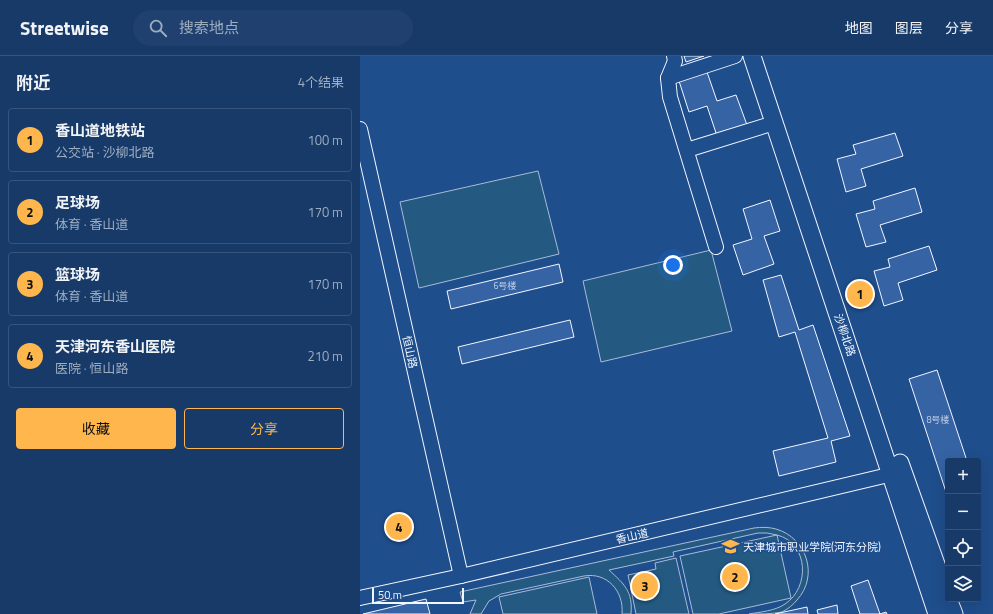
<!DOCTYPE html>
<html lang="zh">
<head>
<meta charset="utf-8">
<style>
  :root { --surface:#173a69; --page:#20416f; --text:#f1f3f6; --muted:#9eadc0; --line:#36547d; --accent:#ffb74d }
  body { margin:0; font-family:"Titillium Web","Noto Sans SC",sans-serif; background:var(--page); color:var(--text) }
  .controls { position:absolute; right:12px; bottom:12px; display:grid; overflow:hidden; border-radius:4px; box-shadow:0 4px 16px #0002 }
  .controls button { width:36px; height:36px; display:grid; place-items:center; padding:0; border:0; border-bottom:1px solid var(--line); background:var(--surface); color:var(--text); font:20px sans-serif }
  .scale { position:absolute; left:12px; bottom:10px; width:92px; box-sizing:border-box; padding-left:4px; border:2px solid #f2f6ff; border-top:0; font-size:11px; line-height:14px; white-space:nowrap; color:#f2f6ff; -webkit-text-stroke:3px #1f4e8c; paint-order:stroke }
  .you { position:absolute; left:313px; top:209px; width:14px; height:14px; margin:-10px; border:3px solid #fff; border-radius:50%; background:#1a73e8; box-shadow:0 0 0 6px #1a73e833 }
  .badge { display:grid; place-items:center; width:26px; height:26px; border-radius:50%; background:var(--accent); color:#111; font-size:13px; font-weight:700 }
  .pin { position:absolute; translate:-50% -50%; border:2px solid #fff; box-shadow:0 1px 4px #0006 }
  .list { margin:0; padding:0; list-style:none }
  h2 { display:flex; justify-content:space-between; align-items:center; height:52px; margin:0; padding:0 16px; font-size:17px }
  h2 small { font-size:13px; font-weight:400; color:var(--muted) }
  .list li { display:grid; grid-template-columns:26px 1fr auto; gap:12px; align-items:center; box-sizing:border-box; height:64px; margin:0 8px 8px; padding:0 8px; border:1px solid var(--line); border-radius:4px }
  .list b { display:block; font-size:15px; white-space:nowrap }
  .list p { margin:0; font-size:13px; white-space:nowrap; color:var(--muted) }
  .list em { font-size:13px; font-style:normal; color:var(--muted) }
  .actions { display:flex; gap:8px; padding:12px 16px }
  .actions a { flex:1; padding:9px 0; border:1px solid var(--accent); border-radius:4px; text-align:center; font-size:14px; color:var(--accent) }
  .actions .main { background:var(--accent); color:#111 }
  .icon { flex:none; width:22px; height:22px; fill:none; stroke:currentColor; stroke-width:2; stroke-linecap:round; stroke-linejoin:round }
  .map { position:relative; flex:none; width:633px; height:558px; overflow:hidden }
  header { display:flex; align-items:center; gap:24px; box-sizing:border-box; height:56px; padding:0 20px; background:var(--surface); border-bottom:1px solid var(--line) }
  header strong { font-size:19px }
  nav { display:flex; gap:22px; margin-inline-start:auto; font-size:14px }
  .search { width:280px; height:36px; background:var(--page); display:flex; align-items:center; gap:10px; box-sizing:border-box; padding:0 14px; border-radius:22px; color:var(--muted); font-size:15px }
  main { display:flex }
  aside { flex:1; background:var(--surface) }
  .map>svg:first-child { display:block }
  .green { fill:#245a82; stroke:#a8bbd7 }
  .building { fill:#3563a3; stroke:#f2f6ff }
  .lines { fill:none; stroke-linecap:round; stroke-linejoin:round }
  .minor-casing { stroke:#f2f6ff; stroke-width:16 }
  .major-casing { stroke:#f2f6ff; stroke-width:19 }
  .minor { stroke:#1f4e8c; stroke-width:14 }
  .major { stroke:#1f4e8c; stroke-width:17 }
  .labels { text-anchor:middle; stroke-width:3; stroke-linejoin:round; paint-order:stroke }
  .number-label { font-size:9px; fill:#c3d1e8 }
  .street-label { font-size:11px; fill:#f2f6ff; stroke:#1f4e8c }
  .poi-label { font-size:11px; fill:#f2f6ff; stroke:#1f4e8c; text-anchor:start }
</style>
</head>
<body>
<header>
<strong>Streetwise</strong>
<div class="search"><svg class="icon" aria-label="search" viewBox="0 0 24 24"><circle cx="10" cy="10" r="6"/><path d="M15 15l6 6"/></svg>搜索地点</div>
<nav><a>地图</a><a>图层</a><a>分享</a></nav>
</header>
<main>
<aside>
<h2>附近<small>4个结果</small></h2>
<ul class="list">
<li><span class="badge">1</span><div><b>香山道地铁站</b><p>公交站 · 沙柳北路</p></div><em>100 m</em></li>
<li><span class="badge">2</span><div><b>足球场</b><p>体育 · 香山道</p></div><em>170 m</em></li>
<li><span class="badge">3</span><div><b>篮球场</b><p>体育 · 香山道</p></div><em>170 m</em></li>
<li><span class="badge">4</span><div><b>天津河东香山医院</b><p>医院 · 恒山路</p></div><em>210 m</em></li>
</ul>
<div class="actions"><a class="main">收藏</a><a>分享</a></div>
</aside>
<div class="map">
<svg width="633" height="558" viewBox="0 0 633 558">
  <rect width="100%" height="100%" fill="#1f4e8c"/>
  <g class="green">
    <polygon points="178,115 199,198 59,232 40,146"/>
    <polygon points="351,194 372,275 241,306 223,225"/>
    <path d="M394,472C401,471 409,471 416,473C447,482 459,520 437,544C433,549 428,553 422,556C412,558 400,558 389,558C400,556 415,555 425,548C450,532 449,487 417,479L431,542L359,558H333L320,500L417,479L407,477H398L313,496L314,500L249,514C264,528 273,535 271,558H262C264,535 247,516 224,520L141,538L129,545L121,558H110L116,544L103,546L100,536Z"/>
    <polygon points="316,502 329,558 276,558 268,519 296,513 295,507"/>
    <polygon points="229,521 237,558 143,558 139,541"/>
  </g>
  <g class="building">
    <polygon points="324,0 344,0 326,6"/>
    <polygon points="347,16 357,45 376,39 387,69 357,80 347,50 329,56 319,25"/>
    <polygon points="535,77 543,100 501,113 506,130 486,136 477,103 496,98 493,89"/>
    <polygon points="555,132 562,156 520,169 526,186 506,191 496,158 515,153 513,145"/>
    <polygon points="410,144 420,175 404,180 414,208 383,219 373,189 392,183 383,153"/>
    <polygon points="569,190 577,214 538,227 543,244 524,250 514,215 530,211 528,203"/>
    <polygon points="199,208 203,226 91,253 87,235"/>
    <polygon points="421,219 439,274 453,269 490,380 471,385 476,406 419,420 413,395 468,382 435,276 419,281 403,224"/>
    <polygon points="210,264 214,281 102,308 98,291"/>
    <polygon points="577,314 607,405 588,405 587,439 549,323"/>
    <polygon points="508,524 520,558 526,556 527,558 500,558 491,530"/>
    <polygon points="66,543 70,558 3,558"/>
    <polygon points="477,549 478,558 458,558 457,554"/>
    <polygon points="447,551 448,558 415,558"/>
  </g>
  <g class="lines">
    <defs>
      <g id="minor">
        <polyline points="314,0 315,5 308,22 310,41 356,191"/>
        <polyline points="308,22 375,0"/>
        <polyline points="0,73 101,520"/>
        <polyline points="327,94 414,67"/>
        <polyline points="0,542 101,520 541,416"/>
      </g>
      <g id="major">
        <polyline points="392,0 577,558"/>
        <polyline points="540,407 588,542"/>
        <polyline points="588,543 594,558"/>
      </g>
    </defs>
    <use href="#minor" class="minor-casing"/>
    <use href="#major" class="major-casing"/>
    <use href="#minor" class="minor"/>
    <use href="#major" class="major"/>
  </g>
  <defs>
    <symbol id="school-bare" viewBox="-9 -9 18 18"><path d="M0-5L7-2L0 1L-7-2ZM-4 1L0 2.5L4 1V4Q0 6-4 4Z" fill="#ffb74d" stroke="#1f4e8c" stroke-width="2.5" paint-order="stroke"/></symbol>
  </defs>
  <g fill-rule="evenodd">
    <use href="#school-bare" x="358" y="478" width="25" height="25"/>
  </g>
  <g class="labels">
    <g class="number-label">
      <text x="145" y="233">6号楼</text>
      <text x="578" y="367">8号楼</text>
    </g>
    <g class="street-label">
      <text transform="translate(485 279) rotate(71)" y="4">沙柳北路</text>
      <text transform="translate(50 296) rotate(77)" y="4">恒山路</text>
      <text transform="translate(272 480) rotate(-13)" y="4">香山道</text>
    </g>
    <g class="poi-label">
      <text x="383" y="495">天津城市职业学院(河东分院)</text>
    </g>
  </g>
</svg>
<div class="controls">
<button>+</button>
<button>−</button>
<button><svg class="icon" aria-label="locate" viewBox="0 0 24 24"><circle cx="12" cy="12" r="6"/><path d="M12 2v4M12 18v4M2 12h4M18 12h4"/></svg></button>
<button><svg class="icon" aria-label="layers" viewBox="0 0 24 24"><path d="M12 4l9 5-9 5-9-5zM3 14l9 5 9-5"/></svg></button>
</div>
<div class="scale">50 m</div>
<div class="you"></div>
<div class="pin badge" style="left:500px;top:238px">1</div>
<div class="pin badge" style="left:375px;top:521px">2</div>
<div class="pin badge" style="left:285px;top:530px">3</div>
<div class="pin badge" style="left:39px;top:471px">4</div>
</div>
</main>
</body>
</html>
